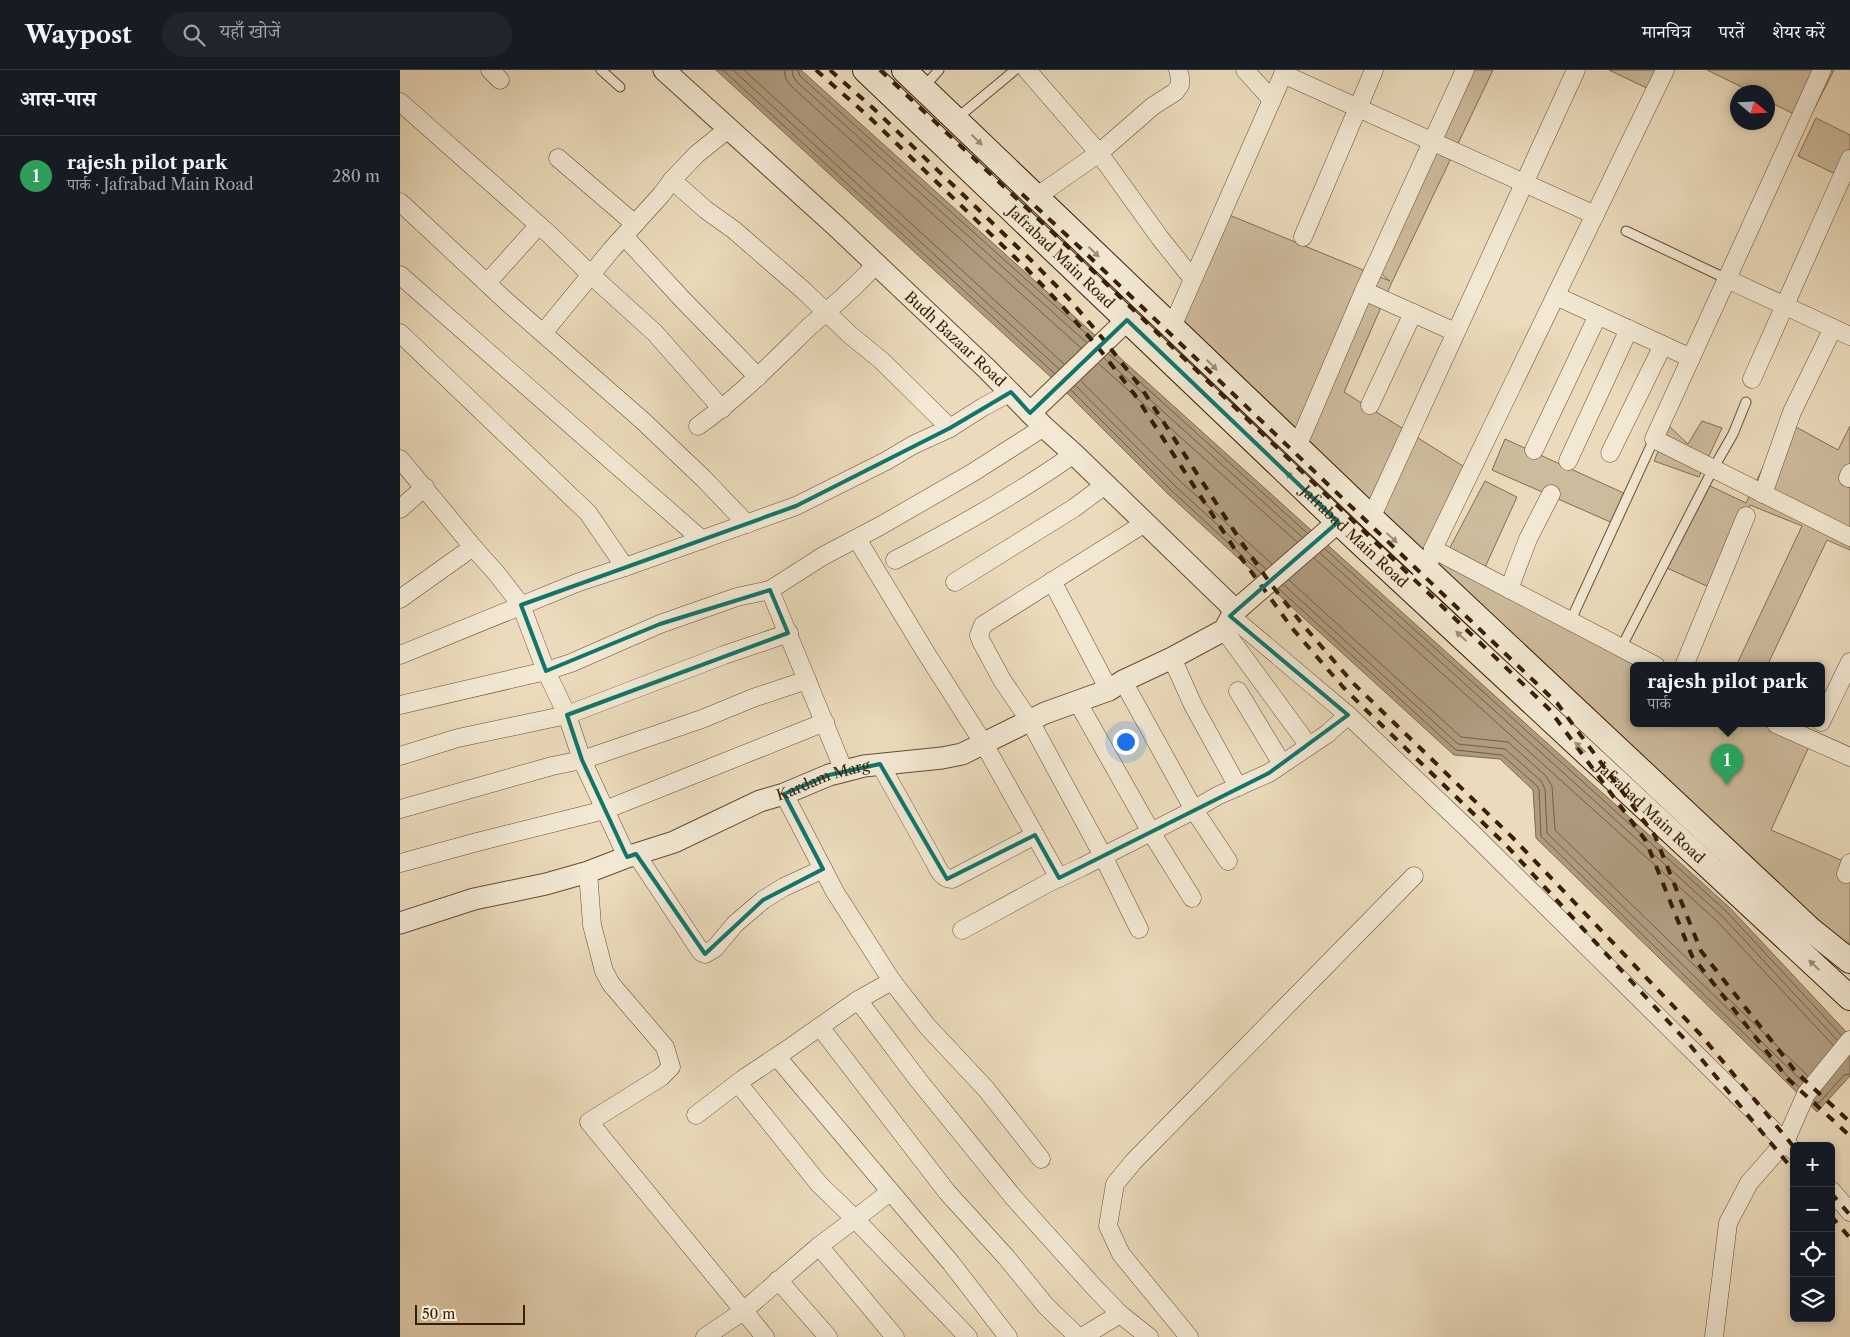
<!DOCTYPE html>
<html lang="hi">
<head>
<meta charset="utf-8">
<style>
  :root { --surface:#171b24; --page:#20242c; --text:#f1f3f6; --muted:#9ea1a6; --line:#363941; --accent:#0b8043 }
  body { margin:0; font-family:"Libre Caslon Text","Noto Serif Devanagari",serif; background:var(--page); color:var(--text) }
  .controls { position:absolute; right:15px; bottom:15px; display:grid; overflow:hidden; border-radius:8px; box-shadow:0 2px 8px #0003 }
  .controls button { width:45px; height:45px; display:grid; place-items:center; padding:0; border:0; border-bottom:1px solid var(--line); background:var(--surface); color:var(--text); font:25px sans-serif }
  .compass { position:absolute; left:1330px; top:15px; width:45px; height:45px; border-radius:50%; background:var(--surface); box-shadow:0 2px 8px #0003; rotate:109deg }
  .scale { position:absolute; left:15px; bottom:12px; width:110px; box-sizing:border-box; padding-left:5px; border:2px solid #381d07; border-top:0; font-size:14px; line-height:18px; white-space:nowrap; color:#381d07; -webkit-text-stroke:4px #f2e8d3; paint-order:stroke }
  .you { position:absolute; left:725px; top:671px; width:18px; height:18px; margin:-12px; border:4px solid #fff; border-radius:50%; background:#1a73e8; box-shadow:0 0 0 8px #1a73e833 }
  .badge { display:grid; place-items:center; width:32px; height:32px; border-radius:50%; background:var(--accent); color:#fff; font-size:16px; font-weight:700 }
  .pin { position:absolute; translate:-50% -41px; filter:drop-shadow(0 1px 2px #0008) }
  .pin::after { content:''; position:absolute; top:26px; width:18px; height:15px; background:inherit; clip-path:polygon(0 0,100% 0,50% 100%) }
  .popup { position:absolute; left:1230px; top:592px; width:195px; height:65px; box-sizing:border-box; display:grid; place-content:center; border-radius:8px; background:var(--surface); filter:drop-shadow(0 1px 4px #0005); font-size:16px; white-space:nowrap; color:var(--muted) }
  .popup b { font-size:19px; color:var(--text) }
  .popup::after { content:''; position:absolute; left:50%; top:100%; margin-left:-10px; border:10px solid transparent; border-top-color:var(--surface) }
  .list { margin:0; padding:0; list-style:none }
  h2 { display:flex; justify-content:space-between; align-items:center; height:65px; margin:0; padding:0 20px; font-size:21px }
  h2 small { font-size:16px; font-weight:400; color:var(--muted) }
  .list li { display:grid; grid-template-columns:32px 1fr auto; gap:15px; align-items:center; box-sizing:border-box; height:80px; padding:0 20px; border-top:1px solid var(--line) }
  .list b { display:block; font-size:19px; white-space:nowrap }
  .list p { margin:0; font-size:16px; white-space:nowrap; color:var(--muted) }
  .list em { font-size:16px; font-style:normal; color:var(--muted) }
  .icon { flex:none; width:28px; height:28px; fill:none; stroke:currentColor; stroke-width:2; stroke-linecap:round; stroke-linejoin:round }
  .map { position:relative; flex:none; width:1450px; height:1267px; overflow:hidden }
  header { display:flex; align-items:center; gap:30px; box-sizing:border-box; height:70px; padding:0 25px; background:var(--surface); border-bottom:1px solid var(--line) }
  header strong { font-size:24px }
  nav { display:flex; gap:28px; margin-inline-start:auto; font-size:18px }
  .search { width:350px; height:45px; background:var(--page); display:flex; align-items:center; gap:12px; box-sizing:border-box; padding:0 18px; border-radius:28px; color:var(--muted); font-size:19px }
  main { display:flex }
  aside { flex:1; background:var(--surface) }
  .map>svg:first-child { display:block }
  .green { fill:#cdbb9d; stroke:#826c52 }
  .water { fill:#ae9a7e; stroke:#7f684e }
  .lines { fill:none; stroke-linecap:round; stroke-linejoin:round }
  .shore { stroke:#735c42; stroke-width:1 }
  .service-casing { stroke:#654c34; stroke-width:11 }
  .minor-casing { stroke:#654c34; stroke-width:19 }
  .tertiary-casing { stroke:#654c34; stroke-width:23 }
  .secondary-casing { stroke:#381d07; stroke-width:26 }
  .service { stroke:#f2e8d3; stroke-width:9 }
  .minor { stroke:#f2e8d3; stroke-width:18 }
  .tertiary { stroke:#f2e8d3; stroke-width:21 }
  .secondary { stroke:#f2e8d3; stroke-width:24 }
  .rail { stroke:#381d07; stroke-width:4; stroke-dasharray:9 9; stroke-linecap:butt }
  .oneway { fill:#9e8d77 }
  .marked { fill:none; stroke:#0f766e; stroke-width:4; stroke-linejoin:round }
  .labels { text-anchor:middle; stroke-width:5; stroke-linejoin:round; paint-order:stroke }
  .street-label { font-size:15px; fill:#381d07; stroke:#f2e8d3 }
</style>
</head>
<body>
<header>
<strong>Waypost</strong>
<div class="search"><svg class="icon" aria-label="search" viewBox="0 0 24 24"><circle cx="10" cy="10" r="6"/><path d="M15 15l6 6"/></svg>यहाँ खोजें</div>
<nav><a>मानचित्र</a><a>परतें</a><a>शेयर करें</a></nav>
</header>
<main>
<aside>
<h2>आस-पास<small></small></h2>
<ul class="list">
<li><span class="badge" style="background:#2e9e5b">1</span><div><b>rajesh pilot park</b><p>पार्क · Jafrabad Main Road</p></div><em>280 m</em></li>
</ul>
</aside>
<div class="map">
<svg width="1450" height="1267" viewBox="0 0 1450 1267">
  <rect width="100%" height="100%" fill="#ebdbbc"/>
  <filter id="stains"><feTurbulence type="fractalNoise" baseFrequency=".004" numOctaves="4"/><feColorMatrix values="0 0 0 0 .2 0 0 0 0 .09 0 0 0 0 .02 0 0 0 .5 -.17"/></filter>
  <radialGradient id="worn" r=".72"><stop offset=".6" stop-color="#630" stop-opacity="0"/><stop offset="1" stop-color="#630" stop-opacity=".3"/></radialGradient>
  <g class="green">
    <polygon points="1065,0 1093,0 992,212 944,322 1071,401 1035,480 1046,485 1085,411 1117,427 1082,504 1265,596 1233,596 1233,654 1380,654 1412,670 1371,760 1450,794 1450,885 772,257 822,142 990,211 975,199"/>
    <polygon points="1209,0 1265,0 1255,22"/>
    <polygon points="1307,0 1434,0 1408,51 1368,31 1368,22 1352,22"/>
    <polygon points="1416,48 1450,65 1450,111 1398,86"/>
    <polygon points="1302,351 1322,358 1299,407 1254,391 1269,356 1288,374"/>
    <polygon points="1385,351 1438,380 1450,356 1450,480 1427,470 1367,596 1336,596 1402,456 1350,435 1309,517 1267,498 1306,414 1346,433"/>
    <polygon points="1105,369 1228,425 1215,454 1092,400"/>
  </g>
  <polygon class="water" points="316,0 401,0 1330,838 1450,966 1450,1006 1417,1042 1136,768 1133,720 1100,689 1054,685 768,424 654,310"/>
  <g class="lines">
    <g class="shore">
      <polyline points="323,0 654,303"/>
      <polyline points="333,0 659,299"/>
      <polyline points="344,0 664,294"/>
      <polyline points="384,0 386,9 391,16 681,278"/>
      <polyline points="392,0 393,6 396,11 686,272"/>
      <polyline points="398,0 400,6 691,268"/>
      <polyline points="709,284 907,463"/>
      <polyline points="704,288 902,467"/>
      <polyline points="699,294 897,472"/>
      <polyline points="681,311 780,411 872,494"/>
      <polyline points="676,316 775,416 866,499"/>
      <polyline points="671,320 771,420 861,503"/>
      <polyline points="925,479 1327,842 1441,965"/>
      <polyline points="920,483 1322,846 1437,970"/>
      <polyline points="914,488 1317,851 1433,975"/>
      <polyline points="889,510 1061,667 1108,672 1146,706 1152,716 1155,760 1408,1006"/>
      <polyline points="884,515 1058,674 1105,679 1141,711 1145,719 1147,763 1403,1012"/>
      <polyline points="879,519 1056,680 1102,685 1137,716 1139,720 1141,766 1399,1017"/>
      <polyline points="1414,1031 1419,1033 1444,1005 1450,1004"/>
    </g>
    <defs>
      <g id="service">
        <polyline points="201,0 220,17"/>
        <polyline points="523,18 539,0"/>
        <polyline points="556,49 615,0"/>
        <polyline points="1226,161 1327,209"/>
        <polyline points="1170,552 1254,369"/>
        <polyline points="1221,578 1313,399 1333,364 1346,332"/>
      </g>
      <g id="minor">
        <polyline points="90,0 100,10"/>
        <polyline points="627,0 699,83 760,168 792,208"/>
        <polyline points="845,0 872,30"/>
        <polyline points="1422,0 1254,369 1450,467"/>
        <polyline points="883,4 1195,145"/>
        <polyline points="0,32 150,165 191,205 255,263 322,339"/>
        <polyline points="158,88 235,154"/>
        <polyline points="272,110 306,140 334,160 403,220 449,264 482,291 550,358"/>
        <polyline points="636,127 699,83 753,36 775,22 780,15 780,7 778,0"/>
        <polyline points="0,132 106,231 243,351 303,408 347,454"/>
        <polyline points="224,166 283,230 358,307"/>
        <polyline points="903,167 974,0"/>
        <polyline points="0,205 302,470"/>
        <polyline points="1327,209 1450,266"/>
        <polyline points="87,213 139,155"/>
        <polyline points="964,221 1055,262"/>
        <polyline points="1156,226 1291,288"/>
        <polyline points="772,257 885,0"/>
        <polyline points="0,263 188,443 225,497"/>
        <polyline points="143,263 212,179 261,125 272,110 297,84 328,59"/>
        <polyline points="1352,309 1450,89"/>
        <polyline points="970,335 1013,243"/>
        <path d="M298,356C339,327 373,292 409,257C432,237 456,217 476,194"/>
        <polyline points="897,377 964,221 1065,0"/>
        <polyline points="1134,380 1198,245"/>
        <polyline points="1210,383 1263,275"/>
        <polyline points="0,389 73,477 97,504 121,535 146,601 167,645 182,690 302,649 353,628 407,610"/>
        <polyline points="1168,391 1229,259"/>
        <polyline points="1448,408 1450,403"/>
        <polyline points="1363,424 1392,342 1433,258"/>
        <polyline points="0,439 25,417"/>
        <polyline points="971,448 1176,0"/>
        <polyline points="457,469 526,583 584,674 659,808"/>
        <polyline points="1033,479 1256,596"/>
        <path d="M495,490C557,458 617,424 674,384"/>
        <polyline points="652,511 709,620"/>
        <polyline points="555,512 674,438 705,415"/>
        <polyline points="1109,519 1128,469 1151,424"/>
        <polyline points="370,520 444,701"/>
        <polyline points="1012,521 1027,501 1033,479 1265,0"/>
        <polyline points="0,529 73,477"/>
        <polyline points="832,547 948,645 1070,761 1394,1081"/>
        <polyline points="824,560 909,676"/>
        <polyline points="0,585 179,512 225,497 396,436 486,391 513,375 550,358 583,337 611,322"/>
        <polyline points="772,588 793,635 838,717"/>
        <polyline points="1284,596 1346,446"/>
        <polyline points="723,611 794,740 828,791"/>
        <polyline points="838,621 882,694"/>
        <polyline points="677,631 751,762 792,828"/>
        <polyline points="0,635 146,601 171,593 260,554 337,527 370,520 423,486 480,456 572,403 644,357"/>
        <polyline points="1421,652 1450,592"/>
        <polyline points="1376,654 1450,687"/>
        <polyline points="0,686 58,668 167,645 324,585 389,563"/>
        <path d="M480,694L534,791C538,799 542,809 552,809L635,765"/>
        <polyline points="384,724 435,822 492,911 527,956 586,1019 641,1089"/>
        <polyline points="0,739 152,696 182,690 227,787"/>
        <polyline points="236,784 301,882 305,884 315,878 335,854 363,830 384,817 423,799"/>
        <polyline points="0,793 81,771 205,740 425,652"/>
        <polyline points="188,802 192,855 204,901 211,914 265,977 271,997 261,1007 189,1052 365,1267"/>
        <polyline points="1446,804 1450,793"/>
        <polyline points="739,859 703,786 630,651 602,610 581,571 579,565 583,555 745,453"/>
        <polyline points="562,860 648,813 682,797 788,743 817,726 869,703 927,664 948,645"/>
        <polyline points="458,930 519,1011 614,1128 694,1217 720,1244"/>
        <polyline points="420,957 547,1122 606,1187 646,1236 678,1267"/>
        <polyline points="377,987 551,1193 608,1267"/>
        <polyline points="296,1045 343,1009 388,979 458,930 492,911"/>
        <polyline points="1431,1120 1450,1142"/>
        <polyline points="490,1122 455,1149 568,1267"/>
        <polyline points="419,1176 495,1267"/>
        <polyline points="378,1210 428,1267"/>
        <polyline points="305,1267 342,1242 419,1176 455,1149 419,1114 338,1013"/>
        <polyline points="682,1267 720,1244 749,1267"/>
        <polyline points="789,1267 721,1184 708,1156 715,1114 734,1091 1014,806"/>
        <polyline points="1314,1267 1328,1153 1349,1113 1385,1072 1406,1024 1450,970"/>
      </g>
      <g id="tertiary">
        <polyline points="630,343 727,250"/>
        <polyline points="834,542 938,452"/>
        <path id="s1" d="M0,853L74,829L146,814L188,802L227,787L274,772L360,731L384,724L429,705L464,696L542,688L562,684L645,643L709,620L723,611L772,588L824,560L834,542L828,533L674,384L644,357L587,299L436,156L264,0"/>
      </g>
      <g id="secondary">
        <path id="s2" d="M465,0L956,469L1450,928"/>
        <polyline points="504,0 979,455 1411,860 1450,891"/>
      </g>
    </defs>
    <use href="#service" class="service-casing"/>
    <use href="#minor" class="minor-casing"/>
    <use href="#tertiary" class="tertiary-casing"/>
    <use href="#secondary" class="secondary-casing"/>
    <use href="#service" class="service"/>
    <use href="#minor" class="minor"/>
    <use href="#tertiary" class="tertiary"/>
    <use href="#secondary" class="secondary"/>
    <g class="rail">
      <polyline points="416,0 469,47 627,199 663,237 697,276 735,325 834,478 892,558 943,617 966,640 1106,775 1289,974 1394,1101"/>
      <polyline points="430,0 474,39 634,193 670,230 704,270 742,319 842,473 870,513 903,555 953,613 1113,768 1300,964 1394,1077"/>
      <polyline points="480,0 667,176 1149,639 1246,771 1292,886 1389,1010 1450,1066"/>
      <polyline points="622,124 674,172 1157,633 1255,766 1301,881 1396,1002 1450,1052"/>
      <polyline points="1431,1123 1450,1145"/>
      <polyline points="1431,1146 1450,1168"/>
    </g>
  </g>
  <defs><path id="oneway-solid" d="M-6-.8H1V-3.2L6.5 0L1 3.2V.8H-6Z" transform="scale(1.25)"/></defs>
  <g class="oneway">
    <use href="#oneway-solid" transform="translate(577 70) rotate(44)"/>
    <use href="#oneway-solid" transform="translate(694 182) rotate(44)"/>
    <use href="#oneway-solid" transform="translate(812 295) rotate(44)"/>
    <use href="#oneway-solid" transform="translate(891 407) rotate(-136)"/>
    <use href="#oneway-solid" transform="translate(992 468) rotate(43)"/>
    <use href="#oneway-solid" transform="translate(1061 566) rotate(-137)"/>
    <use href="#oneway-solid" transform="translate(1180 677) rotate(-137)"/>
    <use href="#oneway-solid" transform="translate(1414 895) rotate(-137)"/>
  </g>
  <path class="marked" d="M727,250L938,452L830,546L948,645L869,703L659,808L635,765L547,809L480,694L429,705L384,724L423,799L363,830L305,884L236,784L227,787L182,690L167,645L388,563L370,520L260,554L146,601L121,535L396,436L550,358L611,322L630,343Z"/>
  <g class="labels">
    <g class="street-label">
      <text dy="5" stroke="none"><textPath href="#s2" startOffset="271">Jafrabad Main Road</textPath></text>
      <text transform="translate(555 269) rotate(43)" y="5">Budh Bazaar Road</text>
      <text dy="5" stroke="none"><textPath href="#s2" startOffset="676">Jafrabad Main Road</textPath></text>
      <text dy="5" stroke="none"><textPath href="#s1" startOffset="448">Kardam Marg</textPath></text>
      <text dy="5" stroke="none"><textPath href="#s2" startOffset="1081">Jafrabad Main Road</textPath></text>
    </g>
  </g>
  <rect width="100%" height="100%" filter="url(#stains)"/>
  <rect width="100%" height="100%" fill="url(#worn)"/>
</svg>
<div class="controls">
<button>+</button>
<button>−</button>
<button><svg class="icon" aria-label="locate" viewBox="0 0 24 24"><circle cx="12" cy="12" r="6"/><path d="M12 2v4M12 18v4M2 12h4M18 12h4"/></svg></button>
<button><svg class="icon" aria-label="layers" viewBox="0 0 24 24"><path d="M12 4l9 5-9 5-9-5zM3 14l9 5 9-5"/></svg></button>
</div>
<svg class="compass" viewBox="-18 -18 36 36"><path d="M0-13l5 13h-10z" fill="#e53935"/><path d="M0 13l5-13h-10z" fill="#9ea1a6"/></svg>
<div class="scale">50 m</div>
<div class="you"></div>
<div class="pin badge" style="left:1327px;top:715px;background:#2e9e5b">1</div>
<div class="popup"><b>rajesh pilot park</b>पार्क</div>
</div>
</main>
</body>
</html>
